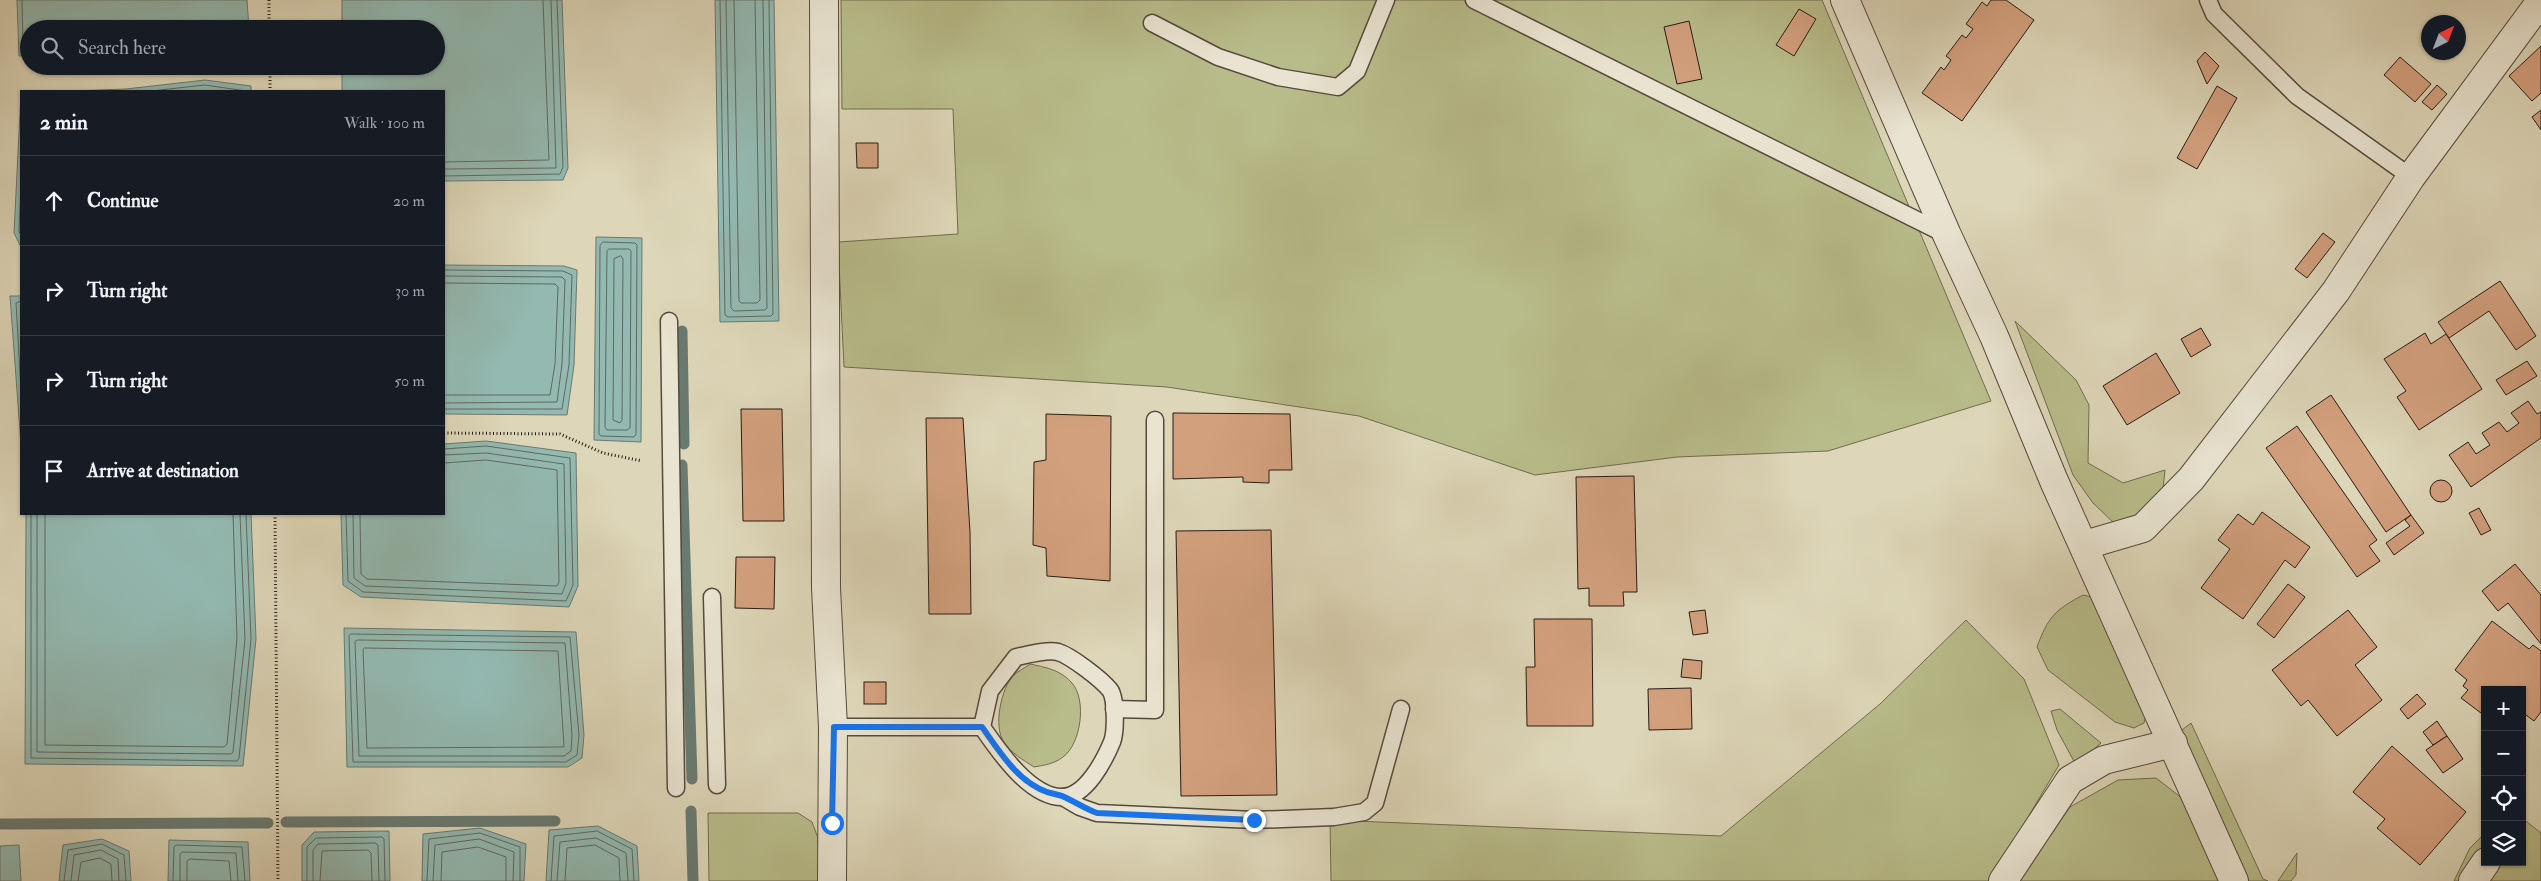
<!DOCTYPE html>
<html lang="en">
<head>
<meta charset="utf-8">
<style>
  :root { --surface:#171b24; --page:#242831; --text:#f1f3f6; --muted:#9ea1a6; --line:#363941 }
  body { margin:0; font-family:"IM FELL Double Pica",serif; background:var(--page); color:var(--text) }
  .controls { position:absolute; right:15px; bottom:15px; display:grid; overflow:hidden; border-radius:0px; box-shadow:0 1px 4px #0004 }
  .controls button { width:45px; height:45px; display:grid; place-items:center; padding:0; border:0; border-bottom:1px solid var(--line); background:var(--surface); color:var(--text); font:25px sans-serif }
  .compass { position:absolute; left:2421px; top:15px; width:45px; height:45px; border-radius:50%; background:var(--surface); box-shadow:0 1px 4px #0004; rotate:42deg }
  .stop { position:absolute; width:15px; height:15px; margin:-11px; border:4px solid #1a73e8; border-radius:50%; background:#fff }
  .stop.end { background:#1a73e8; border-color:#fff; box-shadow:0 1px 5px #0008 }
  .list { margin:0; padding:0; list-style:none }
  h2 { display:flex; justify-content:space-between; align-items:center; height:65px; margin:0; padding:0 20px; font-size:21px }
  h2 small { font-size:16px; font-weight:400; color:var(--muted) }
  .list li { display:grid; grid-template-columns:32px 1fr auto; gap:15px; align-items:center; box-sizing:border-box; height:90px; padding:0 20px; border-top:1px solid var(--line) }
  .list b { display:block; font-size:19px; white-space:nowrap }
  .list em { font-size:16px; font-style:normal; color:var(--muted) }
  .icon { flex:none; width:28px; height:28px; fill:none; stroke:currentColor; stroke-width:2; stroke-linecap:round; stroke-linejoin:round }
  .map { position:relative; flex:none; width:2541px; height:881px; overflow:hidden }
  .search { position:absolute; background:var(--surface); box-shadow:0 1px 4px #0004; left:20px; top:20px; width:425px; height:55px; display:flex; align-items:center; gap:12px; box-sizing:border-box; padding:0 18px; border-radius:28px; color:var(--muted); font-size:19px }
  .panel { position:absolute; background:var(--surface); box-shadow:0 1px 4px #0004; left:20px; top:90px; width:425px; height:425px; border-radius:0px }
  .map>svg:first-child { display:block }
  .green { fill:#b8bc8a; stroke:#706c4e }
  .water { fill:#93b9b1; stroke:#697a72 }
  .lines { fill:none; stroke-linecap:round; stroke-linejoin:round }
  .shore { stroke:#5e6a62; stroke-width:1 }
  .stream { stroke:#697a72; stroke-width:11 }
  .building { fill:#d3a07e; stroke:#291b13 }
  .service-casing { stroke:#564a3c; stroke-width:19 }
  .minor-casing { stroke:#564a3c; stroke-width:30 }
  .tertiary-casing { stroke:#564a3c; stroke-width:30 }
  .path { stroke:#291b13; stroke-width:3; stroke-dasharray:1 2.5; stroke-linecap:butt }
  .service { stroke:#e9e4d1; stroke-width:16 }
  .minor { stroke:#e9e4d1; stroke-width:28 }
  .tertiary { stroke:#e9e4d1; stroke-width:28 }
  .route { stroke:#1a73e8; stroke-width:6 }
</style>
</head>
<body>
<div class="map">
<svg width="2541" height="881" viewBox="0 0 2541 881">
  <rect width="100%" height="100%" fill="#ddd6b8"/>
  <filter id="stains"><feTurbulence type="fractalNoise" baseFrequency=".004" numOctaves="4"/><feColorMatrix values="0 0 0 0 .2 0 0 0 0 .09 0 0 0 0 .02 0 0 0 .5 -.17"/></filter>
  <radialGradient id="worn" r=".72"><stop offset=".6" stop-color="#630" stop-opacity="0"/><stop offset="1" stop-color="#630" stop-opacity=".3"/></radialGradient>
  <g class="green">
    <polygon points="841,0 1822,0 1991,401 1828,451 1677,457 1535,475 1359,416 1167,387 844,367 838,242 958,234 953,109 842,109"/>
    <polygon points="2015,321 2076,380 2089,405 2088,463 2123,483 2165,470 2163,489 2134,518 2118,527 2093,503 2073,475"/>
    <path d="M2083,595L2096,598L2147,712L2144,723L2134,728L2115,722L2048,670L2037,647C2048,617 2055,610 2083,595Z"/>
    <polygon points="1966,620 2024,679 2059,765 1990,881 1331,881 1330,820 1721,836 1880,704"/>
    <path d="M1030,664C1045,667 1061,670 1072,683C1087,700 1081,744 1063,757C1054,764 1045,765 1034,767C1023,760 1011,753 1004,742C993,728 1001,687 1014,675C1018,671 1025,668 1030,664Z"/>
    <polygon points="2060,709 2101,743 2076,765 2057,730 2051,711"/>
    <polygon points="2191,723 2263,879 2268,881 2247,881 2178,733"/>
    <polygon points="2156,778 2192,806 2224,881 2019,881 2070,807 2118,780"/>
    <polygon points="708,813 798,813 812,822 818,838 820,881 709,881"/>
    <polygon points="2522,818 2541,833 2541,881 2454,881 2470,848 2485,833 2485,862 2522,862"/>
    <polygon points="2297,853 2296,875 2291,881 2278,881"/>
  </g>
  <g class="water">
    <polygon points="17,0 247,0 249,29 29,29 29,55 19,56"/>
    <polygon points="342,0 562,0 568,168 563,180 444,181 444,91 342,91 342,66 436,66 436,29 342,29"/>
    <polygon points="715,0 774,0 779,321 720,322"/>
    <polygon points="205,80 251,86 251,91 71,91 126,89"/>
    <polygon points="21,93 21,247 14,233"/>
    <polygon points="596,237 642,238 641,442 594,440"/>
    <polygon points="444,265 564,266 577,270 574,365 567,415 444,414"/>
    <polygon points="21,296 21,445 10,296"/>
    <polygon points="486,441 576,453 578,586 569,607 361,597 343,585 341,514 444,514 444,444"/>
    <polygon points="26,514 251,514 256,639 243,766 25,764"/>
    <polygon points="344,628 576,632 584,735 582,758 568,767 347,767"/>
    <polygon points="598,826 637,846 639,881 546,881 549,830"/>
    <polygon points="480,828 526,844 524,881 422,881 423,834"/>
    <polygon points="389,831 390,881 302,881 302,845 314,832"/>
    <polygon points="102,839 129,851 131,881 59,881 63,845"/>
    <polygon points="169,840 248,842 250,881 168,881"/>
    <polygon points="19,845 21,881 0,881 0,846"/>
  </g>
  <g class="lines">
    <g class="shore">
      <polyline points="22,0 23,48 29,51"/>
      <polyline points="720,0 725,315 728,317 771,316 773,314 769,0"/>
      <polyline points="726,0 731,308 734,311 765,310 767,308 763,0"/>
      <polyline points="734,0 739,301 741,303 757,303 760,300 755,0"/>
      <polyline points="151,91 205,85 246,91"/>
      <polyline points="444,162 549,160 543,0"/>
      <polyline points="444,169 556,168 551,0"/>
      <polyline points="444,176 560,174 563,167 557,0"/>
      <polyline points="21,183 19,231 21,236"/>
      <polygon points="603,242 635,243 637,245 636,434 634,437 601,436 599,434 600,246"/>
      <polygon points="609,249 629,249 631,251 630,428 627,430 607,430 605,427 607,251"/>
      <polygon points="621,256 623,259 622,420 620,423 613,420 614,259"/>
      <polyline points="444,270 563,271 572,275 569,365 562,409 444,409"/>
      <polyline points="444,276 562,277 565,280 562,364 557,402 444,403"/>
      <polyline points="444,283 555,284 558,287 555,364 550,395 444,395"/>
      <polyline points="21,301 16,303 21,390"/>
      <polyline points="31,514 31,758 237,761 239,758 251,639 246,514"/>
      <polyline points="37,514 37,752 231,754 233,752 245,639 240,514"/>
      <polyline points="45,514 45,745 224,747 227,744 237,638 233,514"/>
      <polyline points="346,514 348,581 363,592 566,601 573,585 570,458 486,446 444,449"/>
      <polyline points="353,514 354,578 365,586 562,594 566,583 564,464 486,453 444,455"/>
      <polyline points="360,514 361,574 367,579 557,586 559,582 557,470 486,460 444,463"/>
      <polygon points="351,634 570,637 579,735 577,755 566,762 353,762 349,636"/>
      <polygon points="358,640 565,643 572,735 571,751 564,756 359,756 355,642"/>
      <polygon points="365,648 558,651 564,747 367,748 363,650"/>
      <polyline points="64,881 68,850 102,844 124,855 126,881"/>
      <polyline points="71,881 74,855 101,850 118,859 119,881"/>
      <polyline points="78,881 81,862 100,858 111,864 112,881"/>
      <polyline points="173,881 174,847 176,845 242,847 245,881"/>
      <polyline points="180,881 180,854 182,852 236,853 238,881"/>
      <polyline points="187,881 187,861 190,859 229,861 231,881"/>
      <polyline points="307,881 307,847 316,838 382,837 384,839 385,881"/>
      <polyline points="313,881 313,850 318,844 375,843 378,845 379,881"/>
      <polyline points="320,881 322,851 368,850 371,853 372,881"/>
      <polyline points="427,881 429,839 480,833 520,847 520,881"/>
      <polyline points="433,881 435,845 479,839 514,852 513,881"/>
      <polyline points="441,881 442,852 478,847 506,857 506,881"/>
      <polyline points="551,881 554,836 597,831 632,849 634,881"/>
      <polyline points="557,881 560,842 596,838 626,853 628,881"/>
      <polyline points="565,881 567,848 595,845 619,858 620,881"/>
    </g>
    <g class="stream">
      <polyline points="682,331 684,444"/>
      <polyline points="682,465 692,779"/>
      <polyline points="691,811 693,881"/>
      <polyline points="286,822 555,821"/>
      <polyline points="0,824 268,823"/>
    </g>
  </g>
  <g class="building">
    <polygon points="1991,0 2006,0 2034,20 1962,121 1922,93 1941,67 1944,70 1951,60 1946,56 1962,35 1966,38 1973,29 1966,24 1982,2 1987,6"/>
    <polygon points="1799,9 1816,19 1794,56 1776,45"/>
    <polygon points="1689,21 1702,79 1677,84 1664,27"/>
    <polygon points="2541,46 2541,93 2532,101 2509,76"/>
    <polygon points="2205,52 2219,66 2207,84 2197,61"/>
    <polygon points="2400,57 2431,84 2415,102 2384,75"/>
    <polygon points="2437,85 2447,94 2432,110 2422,102"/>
    <polygon points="2217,86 2237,98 2197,169 2177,158"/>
    <polygon points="2541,110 2541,130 2532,117"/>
    <polygon points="856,143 878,143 878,168 857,168"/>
    <polygon points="2323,233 2335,242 2307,278 2295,269"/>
    <polygon points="2500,281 2536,336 2516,350 2489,311 2449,338 2438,322"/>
    <polygon points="2201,328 2211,345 2191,357 2181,339"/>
    <polygon points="2425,333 2431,344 2446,334 2482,389 2419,430 2397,397 2406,391 2384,359"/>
    <polygon points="2156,353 2180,393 2127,425 2103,386"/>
    <polygon points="2527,361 2537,376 2506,395 2496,380"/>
    <polygon points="2331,395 2411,515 2386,532 2306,412"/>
    <polygon points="2528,401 2537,414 2541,412 2541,438 2471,487 2449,455 2468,442 2476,454 2490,445 2482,433 2499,422 2507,432 2519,423 2511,413"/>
    <polygon points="741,409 782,409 784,521 743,521"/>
    <polygon points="1173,413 1290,414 1292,470 1269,470 1269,483 1243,482 1243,477 1173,479"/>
    <polygon points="1046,414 1111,416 1110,581 1047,576 1046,548 1033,545 1034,462 1046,460"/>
    <polygon points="926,418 963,418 970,532 971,614 929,614"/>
    <polygon points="2297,426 2377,540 2369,546 2380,561 2357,577 2266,448"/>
    <polygon points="1634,476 1637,592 1623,592 1624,606 1589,606 1589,588 1578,589 1576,477"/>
    <circle cx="2441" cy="491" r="11"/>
    <polygon points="2479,508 2491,530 2481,535 2469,513"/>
    <polygon points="2262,512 2310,547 2295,568 2285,560 2243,619 2201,588 2230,549 2218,540 2238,514 2253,525"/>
    <polygon points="2411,515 2424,533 2394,555 2386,543 2410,526 2405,520"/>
    <polygon points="1271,530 1277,795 1181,796 1176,531"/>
    <polygon points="736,557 775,557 774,609 735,608"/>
    <polygon points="2515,564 2541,595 2541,644 2508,603 2498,611 2482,591"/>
    <polygon points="2288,584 2305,597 2274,638 2257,624"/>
    <polygon points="1705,610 1708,633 1693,635 1689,612"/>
    <polygon points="2348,610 2377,647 2355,665 2382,700 2337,736 2308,700 2301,706 2272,670"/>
    <polygon points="1534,619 1592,619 1593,726 1527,726 1526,667 1535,667"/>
    <polygon points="2492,621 2529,649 2533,645 2541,651 2541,712 2534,721 2526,715 2522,721 2522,690 2485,690 2485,716 2461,698 2468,690 2463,686 2467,680 2455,670"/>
    <polygon points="1683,659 1702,661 1701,679 1681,677"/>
    <rect x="864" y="682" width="22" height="22"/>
    <polygon points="1691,688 1692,729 1649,730 1648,689"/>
    <polygon points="2417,694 2426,704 2408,719 2400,709"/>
    <polygon points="2437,721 2447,736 2433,745 2423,732"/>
    <polygon points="2447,736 2463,759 2443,773 2426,750"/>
    <polygon points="2392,746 2466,812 2420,865 2377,828 2385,819 2353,792"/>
  </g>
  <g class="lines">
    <defs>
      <g id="service">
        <polyline points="1474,0 1947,235"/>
        <polyline points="2208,0 2214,14 2297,96 2411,177"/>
        <polyline points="1152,23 1218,57 1278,77 1338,87 1357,71 1386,0"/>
        <polyline points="669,321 676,788"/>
        <polyline points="712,597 717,785"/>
        <polyline points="1114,709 1155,710 1155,420"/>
        <path d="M833,727H982L990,691L1016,657C1027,655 1047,649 1058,652C1071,656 1101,679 1110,690C1116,698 1116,732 1112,742C1104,761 1086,796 1063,797C1030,798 998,750 982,727"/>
        <polyline points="1063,797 1080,807 1097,813 1254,820 1334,817 1364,812 1375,803 1401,709"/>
      </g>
      <g id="minor">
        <polyline points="1845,0 1947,235 1994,336 2054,481 2234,881"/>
        <polyline points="2085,545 2143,528 2191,479 2336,291 2411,177 2541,1"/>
        <polyline points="2003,881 2070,780 2104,760 2173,743"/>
        <polyline points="2473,881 2486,862"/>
      </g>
      <polyline id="tertiary" points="824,0 826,588 833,727 832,881"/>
    </defs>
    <use href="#service" class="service-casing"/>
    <use href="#minor" class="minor-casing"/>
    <use href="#tertiary" class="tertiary-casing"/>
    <g class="path">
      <polyline points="269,0 269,29"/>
      <polyline points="270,66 270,91"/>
      <polyline points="444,433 560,434 603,453 642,461"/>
      <polyline points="275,514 278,881"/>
    </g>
    <use href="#service" class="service"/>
    <use href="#minor" class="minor"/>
    <use href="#tertiary" class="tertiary"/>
  </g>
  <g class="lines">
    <path class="route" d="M832,823L834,727H982C1000,752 1017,781 1047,792C1052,794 1058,794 1062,796C1074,801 1085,809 1097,813L1254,820"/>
  </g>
  <rect width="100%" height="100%" filter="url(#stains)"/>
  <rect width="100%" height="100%" fill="url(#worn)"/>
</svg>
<div class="controls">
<button>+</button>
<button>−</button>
<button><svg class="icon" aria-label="locate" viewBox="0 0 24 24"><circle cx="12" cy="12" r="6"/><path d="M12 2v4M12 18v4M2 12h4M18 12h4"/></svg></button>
<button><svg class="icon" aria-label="layers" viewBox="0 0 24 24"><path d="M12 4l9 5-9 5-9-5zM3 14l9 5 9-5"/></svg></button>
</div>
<svg class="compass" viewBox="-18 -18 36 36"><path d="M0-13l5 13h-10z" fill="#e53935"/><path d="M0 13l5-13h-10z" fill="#9ea1a6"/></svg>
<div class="stop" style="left:832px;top:823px"></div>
<div class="stop end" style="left:1254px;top:820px"></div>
<div class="search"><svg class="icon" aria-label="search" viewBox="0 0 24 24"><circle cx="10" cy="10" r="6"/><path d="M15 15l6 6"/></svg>Search here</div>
<section class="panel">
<h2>2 min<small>Walk · 100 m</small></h2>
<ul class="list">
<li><svg class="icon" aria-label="ahead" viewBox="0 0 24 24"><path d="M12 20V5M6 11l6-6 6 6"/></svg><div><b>Continue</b></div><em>20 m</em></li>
<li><svg class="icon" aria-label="right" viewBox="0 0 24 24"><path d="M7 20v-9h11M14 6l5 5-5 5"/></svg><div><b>Turn right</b></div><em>30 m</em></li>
<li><svg class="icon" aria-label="right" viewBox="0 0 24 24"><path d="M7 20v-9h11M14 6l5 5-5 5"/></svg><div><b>Turn right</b></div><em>50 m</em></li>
<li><svg class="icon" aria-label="arrive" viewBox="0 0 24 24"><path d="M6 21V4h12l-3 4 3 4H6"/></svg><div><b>Arrive at destination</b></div></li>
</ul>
</section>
</div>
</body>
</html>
